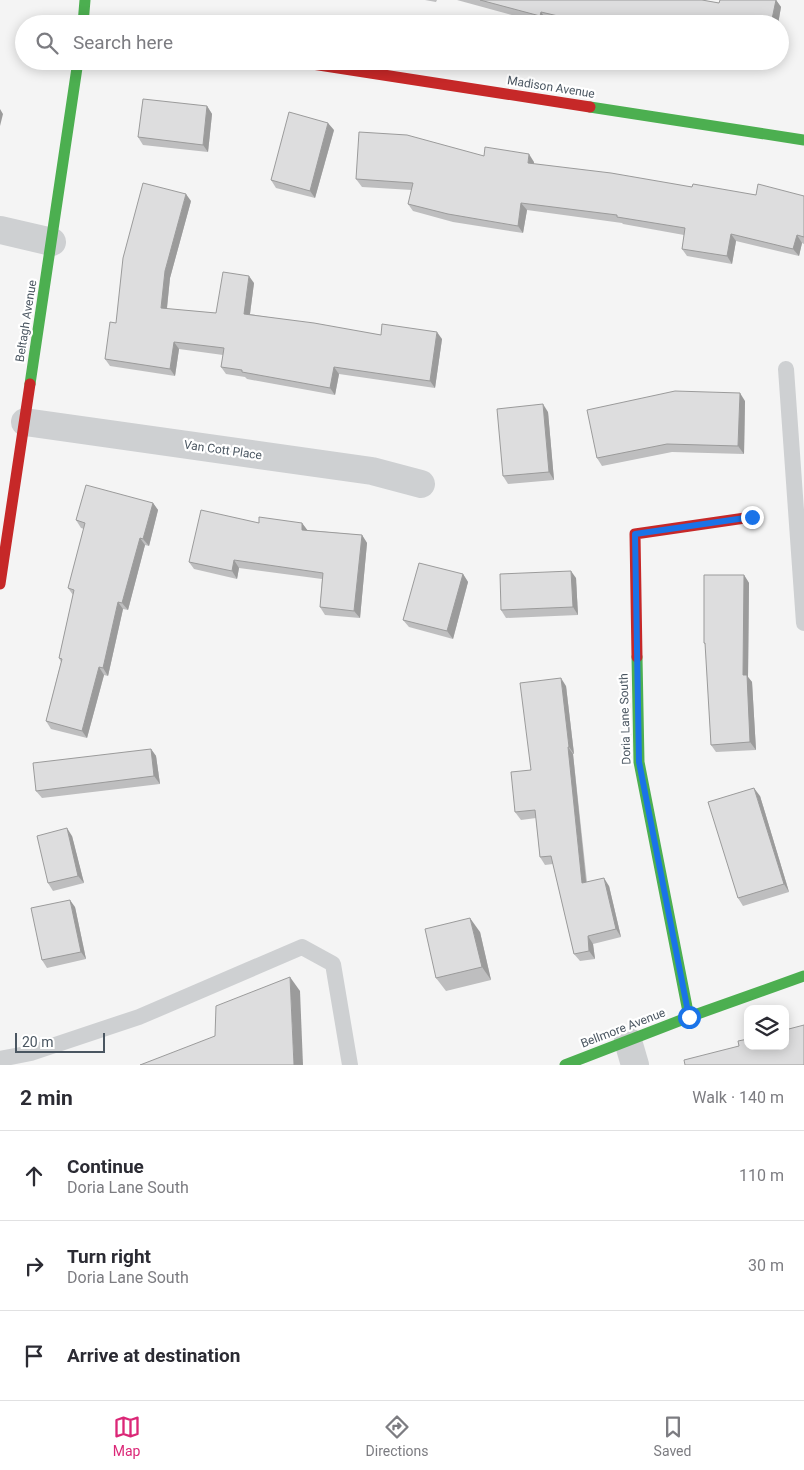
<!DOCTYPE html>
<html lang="en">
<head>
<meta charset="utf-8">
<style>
  :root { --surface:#fff; --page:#f2f2f3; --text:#2b2b33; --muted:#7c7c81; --line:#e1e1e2; --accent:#db2777 }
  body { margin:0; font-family:Roboto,sans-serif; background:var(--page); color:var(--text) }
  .controls { position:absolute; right:15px; bottom:15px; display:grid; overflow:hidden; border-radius:10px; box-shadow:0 2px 12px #0003 }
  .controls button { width:45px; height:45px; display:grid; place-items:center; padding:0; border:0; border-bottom:1px solid var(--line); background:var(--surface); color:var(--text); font:25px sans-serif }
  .scale { position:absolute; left:15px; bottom:12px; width:90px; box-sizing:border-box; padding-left:5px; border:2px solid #4a5661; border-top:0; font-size:14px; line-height:18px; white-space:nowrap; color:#4a5661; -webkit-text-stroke:4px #fff; paint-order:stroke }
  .stop { position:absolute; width:15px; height:15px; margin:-11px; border:4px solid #1a73e8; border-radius:50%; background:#fff }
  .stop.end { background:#1a73e8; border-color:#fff; box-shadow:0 1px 5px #0008 }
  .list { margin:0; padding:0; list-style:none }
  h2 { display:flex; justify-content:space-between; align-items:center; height:65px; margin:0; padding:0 20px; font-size:21px }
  h2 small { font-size:16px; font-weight:400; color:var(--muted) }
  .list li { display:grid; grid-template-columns:32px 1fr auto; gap:15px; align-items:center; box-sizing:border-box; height:90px; padding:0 20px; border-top:1px solid var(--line) }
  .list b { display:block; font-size:19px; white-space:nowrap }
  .list p { margin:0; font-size:16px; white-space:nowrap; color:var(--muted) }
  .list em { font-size:16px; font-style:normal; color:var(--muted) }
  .icon { flex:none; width:28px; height:28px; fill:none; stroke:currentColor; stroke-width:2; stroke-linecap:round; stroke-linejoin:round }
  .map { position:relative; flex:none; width:804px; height:1065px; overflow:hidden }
  .search { position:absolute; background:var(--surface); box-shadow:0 2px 12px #0003; left:15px; right:15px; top:15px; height:55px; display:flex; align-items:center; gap:12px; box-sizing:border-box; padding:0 18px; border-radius:28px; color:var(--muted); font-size:19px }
  .sheet { height:335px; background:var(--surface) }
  nav { display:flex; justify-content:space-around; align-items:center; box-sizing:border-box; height:70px; border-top:1px solid var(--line); background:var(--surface); font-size:14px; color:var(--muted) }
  nav a { display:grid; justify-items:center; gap:2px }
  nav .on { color:var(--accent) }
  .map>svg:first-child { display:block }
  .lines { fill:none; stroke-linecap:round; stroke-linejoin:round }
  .lane { stroke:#ced0d2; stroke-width:16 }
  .street { stroke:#ced0d2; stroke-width:28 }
  .fast { stroke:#4caf50; stroke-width:11 }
  .jam { stroke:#c62828; stroke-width:11 }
  .wall { fill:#bebebf }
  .shaded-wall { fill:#9b9b9b }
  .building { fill:#ddddde; stroke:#9b9b9b }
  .route { stroke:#1a73e8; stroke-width:6 }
  .labels { text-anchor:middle; stroke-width:4.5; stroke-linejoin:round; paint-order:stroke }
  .street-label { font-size:12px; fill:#4a5661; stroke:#fff }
</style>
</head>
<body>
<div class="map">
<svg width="804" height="1065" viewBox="0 0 804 1065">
  <rect width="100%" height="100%" fill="#f4f4f4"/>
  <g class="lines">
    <g class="lane">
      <polyline points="786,369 804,623"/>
      <polyline points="0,1059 31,1053 139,1017 302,947 333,964 350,1065"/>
    </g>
    <g class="street">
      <polyline points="0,230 52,242"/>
      <polyline points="25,422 372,471 421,484"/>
      <polyline points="628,1041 635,1065"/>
    </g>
    <g class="fast">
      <polyline points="83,24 85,0"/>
      <polyline points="590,107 804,140"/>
      <polyline points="30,384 78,61"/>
      <polyline points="637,657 639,762 689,1017"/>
      <polyline points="565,1065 689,1017 804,976"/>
    </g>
    <g class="jam">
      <polyline points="293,61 590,107"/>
      <polyline points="0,584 30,384"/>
      <polyline points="637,657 635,534 752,517"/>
    </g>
  </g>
  <g class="wall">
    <polygon points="425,0 437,0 436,2"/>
    <polygon points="457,0 702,0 719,3 720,0 776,0 781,7 778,24 565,24 546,19 545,24"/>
    <polygon points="207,106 212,114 208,152 143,145 138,137"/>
    <polygon points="334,130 315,198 276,188 271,180"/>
    <polygon points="484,156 534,162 534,164 692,187 756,195 804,196 804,244 802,243 799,256 736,241 732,264 687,256 682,249 684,235 623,224 622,223 527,210 523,233 453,222 413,211 408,204 412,190 362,187 356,179"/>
    <polygon points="191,201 170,278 167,309 216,313 254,283 250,314 381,335 442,339 435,388 339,374 335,395 247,379 245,377 226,374 221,367 223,355 179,349 175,376 110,366 105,359 116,323"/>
    <polygon points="745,401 744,454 672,452 602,466 597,458"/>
    <polygon points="548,412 554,480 508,484 503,476"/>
    <polygon points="153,503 158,510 149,546 145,545 128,610 123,609 108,676 104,675 87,738 51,729 46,721 61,662 59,658 73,595 68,588 84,529 81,528 76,520"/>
    <polygon points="259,523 302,523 307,530 362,535 367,543 360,618 325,615 320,607 322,579 239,568 237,579 194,569 189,562"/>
    <polygon points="463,574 468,582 453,639 409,627 403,620"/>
    <polygon points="744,575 749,583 748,677 752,682 756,750 716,752 711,745 706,646 704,643"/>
    <polygon points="576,578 578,615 506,618 501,610"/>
    <polygon points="566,686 574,754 573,754 587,882 609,886 621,937 593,944 595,959 580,961 574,954 553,864 545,865 540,857 536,818 521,820 515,812 531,770"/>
    <polygon points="151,749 156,756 160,784 42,798 36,791"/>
    <polygon points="760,796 789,892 743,906 738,898"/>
    <polygon points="72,836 84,883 53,891 48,883"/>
    <polygon points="75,907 86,959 47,968 42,960"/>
    <polygon points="480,932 491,980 446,991 436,978"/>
  </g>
  <g class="shaded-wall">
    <polygon points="776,0 781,7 778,24 771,24"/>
    <polygon points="541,12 546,19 545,24 540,16"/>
    <polygon points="207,106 212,114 208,152 203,145"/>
    <polygon points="0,109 3,114 0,126"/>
    <polygon points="328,123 334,130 315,198 310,191"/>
    <polygon points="529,154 534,162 533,171 528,163"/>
    <polygon points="186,194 191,201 170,278 166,316 161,308 165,271"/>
    <polygon points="521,203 527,210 523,233 518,226"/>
    <polygon points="731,234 736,241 732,264 727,256"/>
    <polygon points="797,235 802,243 799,256 793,249"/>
    <polygon points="249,276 254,283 249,321 244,314"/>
    <polygon points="437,332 442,339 435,388 430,381"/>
    <polygon points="174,342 179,349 175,376 170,369"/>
    <polygon points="334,367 339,374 335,395 330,388"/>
    <polygon points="740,393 745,401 744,454 738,446"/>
    <polygon points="543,404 548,412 554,480 549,472"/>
    <polygon points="153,503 158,510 149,546 143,539"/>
    <polygon points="302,523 308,531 302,530"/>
    <polygon points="362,535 367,543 360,618 354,611"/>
    <polygon points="140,538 145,545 128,610 122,603"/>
    <polygon points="234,560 239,568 237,579 232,571"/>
    <polygon points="571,571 576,578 578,615 573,607"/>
    <polygon points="463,574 468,582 453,639 447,631"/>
    <polygon points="744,575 749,583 748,677 752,682 756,750 750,742 743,675"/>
    <polygon points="118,602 123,609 108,676 103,668"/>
    <polygon points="99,667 104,675 87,738 82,731"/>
    <polygon points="561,678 566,686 574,754 569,747"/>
    <polygon points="568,747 573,754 587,891 582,883"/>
    <polygon points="151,749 156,756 160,784 154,776"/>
    <polygon points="754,788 760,796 789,892 784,884"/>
    <polygon points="67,828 72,836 84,883 78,876"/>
    <polygon points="604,878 609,886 621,937 616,929"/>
    <polygon points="70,900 75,907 86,959 81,952"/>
    <polygon points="470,918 480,932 491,980 482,967"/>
    <polygon points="588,936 593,944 595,959 589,951"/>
    <polygon points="290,977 300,991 303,1065 294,1065"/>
  </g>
  <g class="building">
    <polygon points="480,0 702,0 719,3 720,0 776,0 771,24 592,24 541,12 540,16"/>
    <polygon points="143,99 207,106 203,145 138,137"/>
    <polygon points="289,112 328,123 310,191 271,180"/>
    <polygon points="359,132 407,135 484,156 485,147 529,154 528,163 611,173 692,187 693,184 756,195 758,184 804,196 804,237 797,235 793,249 731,234 727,256 682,249 685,228 617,217 617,215 521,203 518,226 448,214 408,204 413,183 356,179"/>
    <polygon points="143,183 186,194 165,271 161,308 216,313 223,272 249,276 244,314 314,323 381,335 382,324 437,332 430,381 334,367 330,388 242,372 242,370 221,367 224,348 174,342 170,369 105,359 110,322 116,323 123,258"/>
    <polygon points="675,391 740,393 738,446 667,444 597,458 587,410"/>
    <polygon points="543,404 549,472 503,476 497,409"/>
    <polygon points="86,485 153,503 143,539 140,538 122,603 118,602 103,668 99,667 82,731 46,721 62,659 59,658 74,590 68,588 85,523 76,520"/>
    <polygon points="201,510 259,523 259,517 302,523 302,530 362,535 354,611 320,607 323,573 234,560 232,571 189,562"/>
    <polygon points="419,563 463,574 447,631 403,620"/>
    <polygon points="571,571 573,607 501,610 500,574"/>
    <polygon points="704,575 744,575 743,675 747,675 750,742 711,745 705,643 704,643"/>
    <polygon points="561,678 569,747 568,747 582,883 604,878 616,929 588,936 589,951 574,954 551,856 540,857 535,810 515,812 511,772 531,770 520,683"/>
    <polygon points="151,749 154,776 36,791 33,763"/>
    <polygon points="754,788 784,884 738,898 708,802"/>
    <polygon points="67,828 78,876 48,883 37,836"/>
    <polygon points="70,900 81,952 42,960 31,908"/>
    <polygon points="470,918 482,967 436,978 425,929"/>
    <polygon points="290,977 294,1065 140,1065 215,1036 216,1006"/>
    <polygon points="804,1025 804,1065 685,1065 684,1060 739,1046 738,1041 748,1039 748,1046 785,1046 785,1030"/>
  </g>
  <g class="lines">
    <polyline class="route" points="689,1017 639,762 635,534 752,517"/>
  </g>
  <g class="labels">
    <g class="street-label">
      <text transform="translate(551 87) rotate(9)" y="4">Madison Avenue</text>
      <text transform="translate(26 321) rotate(-81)" y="4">Beltagh Avenue</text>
      <text transform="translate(223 450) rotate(8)" y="4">Van Cott Place</text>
      <text transform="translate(625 719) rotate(-92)" y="4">Doria Lane South</text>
      <text transform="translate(623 1028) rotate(-21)" y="4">Bellmore Avenue</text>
    </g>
  </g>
</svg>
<div class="controls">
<button><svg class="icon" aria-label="layers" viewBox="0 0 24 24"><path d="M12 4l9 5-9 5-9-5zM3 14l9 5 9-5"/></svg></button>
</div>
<div class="scale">20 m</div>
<div class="stop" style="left:689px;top:1017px"></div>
<div class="stop end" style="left:752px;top:517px"></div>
<div class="search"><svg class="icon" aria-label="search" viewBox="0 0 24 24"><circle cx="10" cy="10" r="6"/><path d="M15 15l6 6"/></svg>Search here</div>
</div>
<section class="sheet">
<h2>2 min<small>Walk · 140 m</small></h2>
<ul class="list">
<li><svg class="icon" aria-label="ahead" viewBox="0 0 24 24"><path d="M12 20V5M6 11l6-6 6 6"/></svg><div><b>Continue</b><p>Doria Lane South</p></div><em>110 m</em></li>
<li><svg class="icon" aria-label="right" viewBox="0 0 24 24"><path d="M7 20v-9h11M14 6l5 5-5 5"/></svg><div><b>Turn right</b><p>Doria Lane South</p></div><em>30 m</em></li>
<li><svg class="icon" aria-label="arrive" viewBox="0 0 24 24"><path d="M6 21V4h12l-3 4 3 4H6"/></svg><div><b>Arrive at destination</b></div></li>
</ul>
</section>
<nav>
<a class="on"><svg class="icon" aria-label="map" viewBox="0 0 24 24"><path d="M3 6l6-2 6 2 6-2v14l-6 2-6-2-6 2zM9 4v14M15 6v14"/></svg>Map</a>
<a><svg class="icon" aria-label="directions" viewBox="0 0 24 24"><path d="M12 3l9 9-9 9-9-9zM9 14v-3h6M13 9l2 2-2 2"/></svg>Directions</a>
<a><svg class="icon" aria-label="saved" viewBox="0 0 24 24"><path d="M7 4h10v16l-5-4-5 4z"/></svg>Saved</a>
</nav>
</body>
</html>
